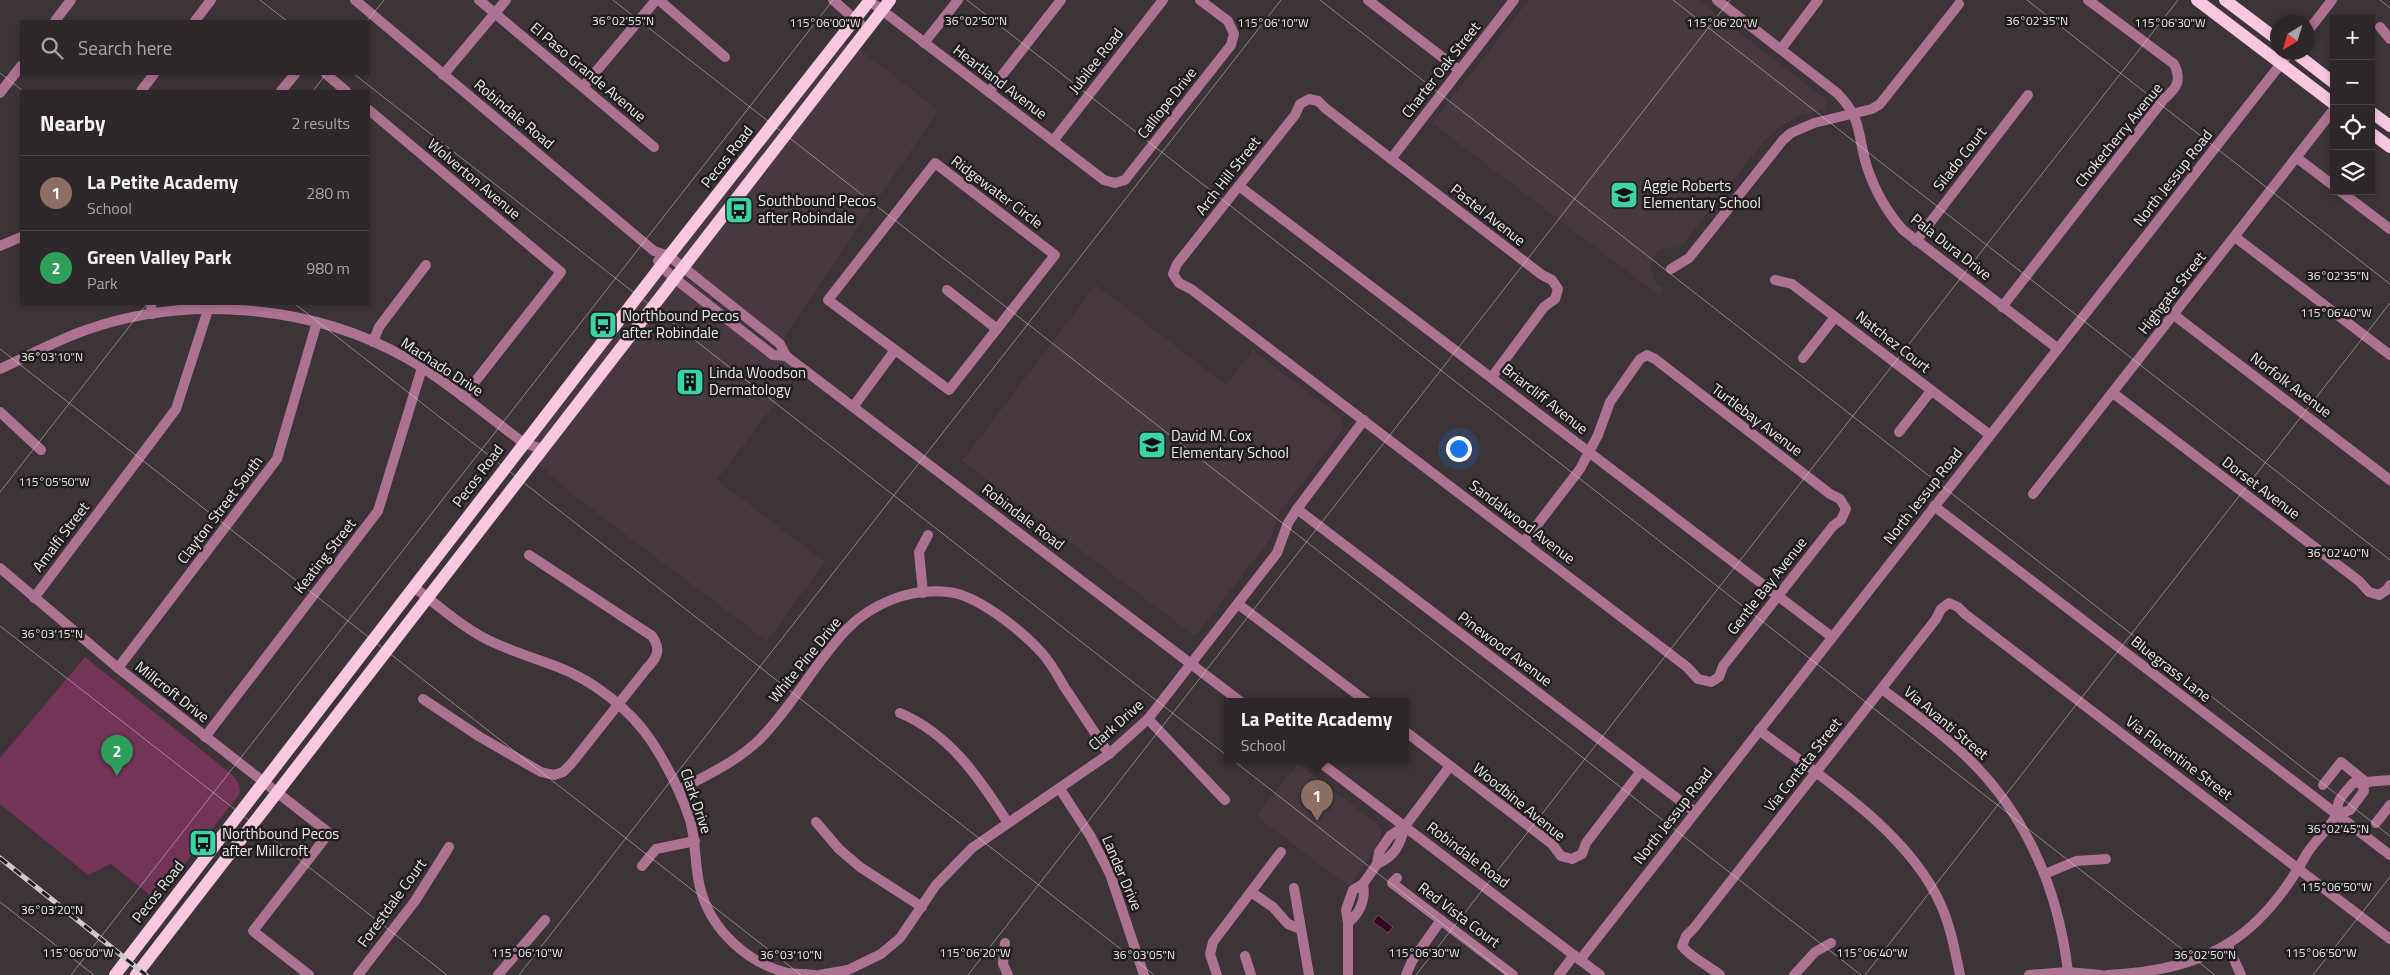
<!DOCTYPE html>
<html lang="en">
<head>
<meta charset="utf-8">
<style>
  :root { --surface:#2d2729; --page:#352f31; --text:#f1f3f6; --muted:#a7a5a8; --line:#484446; --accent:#bca0f2 }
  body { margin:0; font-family:"Titillium Web",sans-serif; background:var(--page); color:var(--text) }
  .controls { position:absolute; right:15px; top:15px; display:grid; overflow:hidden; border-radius:0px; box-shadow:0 2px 8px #0003 }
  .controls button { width:45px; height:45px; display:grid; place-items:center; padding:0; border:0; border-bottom:1px solid var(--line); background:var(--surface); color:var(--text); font:25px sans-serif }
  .compass { position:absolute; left:2270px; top:15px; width:45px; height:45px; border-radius:50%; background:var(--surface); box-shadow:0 2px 8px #0003; rotate:218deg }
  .you { position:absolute; left:1458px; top:448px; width:18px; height:18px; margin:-12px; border:4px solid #fff; border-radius:50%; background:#1a73e8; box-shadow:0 0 0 8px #1a73e833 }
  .badge { display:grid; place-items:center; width:32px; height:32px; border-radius:50%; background:var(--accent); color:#fff; font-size:16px; font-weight:700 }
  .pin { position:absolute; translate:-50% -41px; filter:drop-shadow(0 1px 2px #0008) }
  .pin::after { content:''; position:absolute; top:26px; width:18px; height:15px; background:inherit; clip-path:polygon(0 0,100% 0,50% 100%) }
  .popup { position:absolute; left:1224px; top:698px; width:185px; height:65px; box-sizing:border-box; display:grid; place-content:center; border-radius:0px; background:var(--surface); filter:drop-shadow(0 1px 4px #0005); font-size:16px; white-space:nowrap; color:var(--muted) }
  .popup b { font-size:19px; color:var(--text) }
  .popup::after { content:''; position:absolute; left:50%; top:100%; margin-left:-10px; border:10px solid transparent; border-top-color:var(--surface) }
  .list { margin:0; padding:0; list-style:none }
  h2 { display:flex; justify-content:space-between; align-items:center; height:65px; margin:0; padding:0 20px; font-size:21px }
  h2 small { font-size:16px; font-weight:400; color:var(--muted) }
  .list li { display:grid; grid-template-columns:32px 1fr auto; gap:15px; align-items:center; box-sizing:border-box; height:75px; padding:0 20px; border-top:1px solid var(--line) }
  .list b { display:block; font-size:19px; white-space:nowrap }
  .list p { margin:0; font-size:16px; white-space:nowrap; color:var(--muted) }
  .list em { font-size:16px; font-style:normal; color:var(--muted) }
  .icon { flex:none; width:28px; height:28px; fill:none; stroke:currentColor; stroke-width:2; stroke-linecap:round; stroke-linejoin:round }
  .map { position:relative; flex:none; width:2390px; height:975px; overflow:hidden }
  .search { position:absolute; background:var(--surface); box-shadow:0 2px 8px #0003; left:20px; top:20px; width:350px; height:55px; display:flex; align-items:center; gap:12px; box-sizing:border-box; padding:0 18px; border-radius:0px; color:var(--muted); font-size:19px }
  .panel { position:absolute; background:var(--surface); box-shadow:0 2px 8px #0003; left:20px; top:90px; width:350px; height:215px; border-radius:0px }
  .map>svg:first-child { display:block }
  .built { fill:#483940 }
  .green { fill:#733457 }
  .water { fill:#310721; stroke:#6a4b5e }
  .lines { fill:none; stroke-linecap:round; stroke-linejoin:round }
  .minor { stroke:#ad7291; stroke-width:10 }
  .major { stroke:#f9c8e0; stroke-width:12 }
  .rail-casing { stroke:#d0cacd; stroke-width:5 }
  .rail { stroke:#201d1e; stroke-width:3; stroke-dasharray:9; stroke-linecap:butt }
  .ticks { fill:none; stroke:#eee9eb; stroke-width:1; stroke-opacity:0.45 }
  .labels { text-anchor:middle; stroke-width:5; stroke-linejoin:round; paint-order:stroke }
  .street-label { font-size:15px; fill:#eee9eb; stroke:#201d1e }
  .poi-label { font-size:15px; fill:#eee9eb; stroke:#201d1e; text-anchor:start }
  .ticks-label { font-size:12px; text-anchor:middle; fill:#eee9eb; stroke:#201d1e; stroke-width:5; stroke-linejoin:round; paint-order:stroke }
</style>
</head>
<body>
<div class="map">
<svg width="2390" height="975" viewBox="0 0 2390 975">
  <rect width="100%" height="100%" fill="#3c3437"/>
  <g class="built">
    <polygon points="1529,0 1698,0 1826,100 1825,109 1800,115 1777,129 1763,142 1681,247 1660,249 1655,254 1650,267 1656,284 1663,288 1661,297 1432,123"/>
    <polygon points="844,42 863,52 938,110 780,344 673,259"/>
    <polygon points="670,265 800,370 717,480 825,562 767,641 572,494 525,452"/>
    <polygon points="1096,285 1226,385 1253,350 1342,418 1343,430 1279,513 1271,538 1195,636 962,461"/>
    <polygon points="1298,763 1378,825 1381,831 1380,840 1350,887 1256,816"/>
  </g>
  <path class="green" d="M85,657L229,772C236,779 242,784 239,795L156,900L111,864L88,875L0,804V758Z"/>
  <polygon class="water" points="1378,915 1393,927 1388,933 1373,922"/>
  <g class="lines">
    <g class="minor">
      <polyline points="355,0 654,251 669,256 780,344 786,356 1241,702"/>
      <polyline points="479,0 654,147"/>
      <polyline points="659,0 725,57"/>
      <polyline points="833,0 867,30"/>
      <polyline points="1368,0 1459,70"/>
      <path d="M1717,0L1837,93C1863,119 1857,135 1867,167C1875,191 1886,211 1903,230L2057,348"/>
      <polyline points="870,1 1104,180 1115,183 1125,180 1231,45 1234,34 1228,21 1200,0"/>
      <polyline points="55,21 71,0"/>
      <polyline points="195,21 211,0"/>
      <polyline points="2380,27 2390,39"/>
      <polyline points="2308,31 2332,0"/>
      <polyline points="924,43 958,0"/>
      <polyline points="1781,49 1818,0"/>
      <polyline points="326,74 346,91"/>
      <polyline points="443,75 506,0"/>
      <polyline points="583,87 656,0"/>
      <polyline points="141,91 154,74"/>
      <polyline points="281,91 295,74"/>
      <polyline points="989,92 1061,0"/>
      <polyline points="0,93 21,66"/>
      <polyline points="369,110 561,272 463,397"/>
      <polyline points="1053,141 1163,0"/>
      <polyline points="2297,158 2334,186"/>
      <polyline points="1391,159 1514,0"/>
      <polygon points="935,163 1055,255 949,390 828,300"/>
      <polyline points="1239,186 1832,637"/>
      <polyline points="2340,191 2390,229"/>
      <polyline points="2235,237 2390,355"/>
      <polyline points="1916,241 2028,95"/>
      <polyline points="0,246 21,237"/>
      <polyline points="658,261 661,266 674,278 773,355 786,356"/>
      <polyline points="1671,269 1689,258 1783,140 1791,133 1814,123 1872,109 1880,104 1959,4"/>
      <polyline points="1775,280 1792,284 1990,435"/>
      <polyline points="947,290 997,329"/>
      <polyline points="151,304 152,314"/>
      <path d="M2002,307L2164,99C2177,88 2182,80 2174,64L2088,0"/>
      <polyline points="2174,315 2390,480"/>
      <polyline points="373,342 379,327 426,265"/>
      <polyline points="1803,358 1835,317"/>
      <path d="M0,369C28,356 57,340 86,330C187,294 315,305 408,359C449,383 486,415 524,443L542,449"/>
      <polyline points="1492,377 1544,307 1555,299 1558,289 1552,280 1542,275 1325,108 1318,101 1309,99 1300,104 1295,115 1177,264 1173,274 1179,283 1191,289 1687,667 1698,679 1711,682 1719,677 1723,666 1833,526 1841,520 1846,509 1840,499 1830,494 1655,359 1647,355 1640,359 1610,402 1598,435 1580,469 1524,542"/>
      <polyline points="2113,393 2359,581 2369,592 2379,595 2388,589 2390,585"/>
      <polyline points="853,407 895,350"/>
      <polyline points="0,412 41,450"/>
      <polyline points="1899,432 1931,391"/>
      <polyline points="2033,494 2334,109"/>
      <polyline points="1934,506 2390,855"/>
      <polyline points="1297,509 1695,812"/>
      <polyline points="0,568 118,668 329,833 253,931 309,975"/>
      <path d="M414,587C437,605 461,626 488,640C511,651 534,658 558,667C594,681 631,710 652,742C668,767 681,792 690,820C697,844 694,868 701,891C712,931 749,964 788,973C797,974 806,974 815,975"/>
      <polyline points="923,593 919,552 928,535"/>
      <polyline points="34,598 176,409 208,310"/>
      <polyline points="1238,604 1367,702"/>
      <polyline points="118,668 277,459 317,322"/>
      <path d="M1882,689C1907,708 1934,727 1957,748C2023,806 2058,886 2068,972"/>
      <path d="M423,699L480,737L541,772L554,775L563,772L571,764L647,668C658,657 661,649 652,636L529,555"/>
      <path d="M900,713C950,734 980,779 1008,823"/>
      <polyline points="1148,719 1225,800"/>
      <path d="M1759,730C1823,779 1907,830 1941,905C1951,928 1955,951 1960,975"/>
      <polyline points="1406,732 1552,844 1561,856 1572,859 1582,854 1586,843 1641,771"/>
      <polyline points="205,737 378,511 422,368"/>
      <polyline points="1317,760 1600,975"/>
      <polyline points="2323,785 2341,762 2367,783"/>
      <polyline points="1060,789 1091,837 1110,874 1144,975"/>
      <path d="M679,790C707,775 736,762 759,740C792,707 814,664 846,630C872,603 910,588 948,592C978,595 1022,631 1042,653C1051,663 1058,676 1065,688C1080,710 1094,732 1109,754"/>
      <polyline points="2337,815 2350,810 2364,791 2362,783"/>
      <polyline points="816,822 839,849 860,867 922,907"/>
      <polyline points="2376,823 2390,805"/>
      <path d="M1377,864C1395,856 1400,845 1405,826"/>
      <polyline points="642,866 656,849 695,841"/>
      <polyline points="2045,874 2076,861 2106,859"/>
      <polyline points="1397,878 1392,883 1513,975"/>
      <polyline points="1294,888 1309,975"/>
      <polyline points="1251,892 1273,907 1288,924 1301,929"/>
      <path d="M1348,923C1360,913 1366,899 1363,884"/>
      <polyline points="1005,943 1003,964 1008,975"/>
      <polyline points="2227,944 2241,975"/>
      <polyline points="1245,956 1251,975"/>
      <polyline points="1580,960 2290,52"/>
      <polyline points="358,975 415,901 449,847"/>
      <polyline points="498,975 545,920"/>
      <polyline points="819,975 848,970 881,954 900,938 936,885 972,848 1109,754 1148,719 1277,553 1288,523 1297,509 1364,420"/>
      <polyline points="1217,975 1210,954 1213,942 1281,852"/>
      <polyline points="1348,975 1348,923 1346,910 1353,890 1363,884 1377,864 1379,852 1390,836 1405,826 1450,766"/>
      <polyline points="1406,975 1412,961 1441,920"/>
      <polyline points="1559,975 1574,955"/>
      <path d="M1720,975C1708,965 1691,958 1682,946L1686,936L1694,928L1936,619L1941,609L1949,603L1958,607L1965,614L2390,939"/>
      <polyline points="1794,975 1815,952 1831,943"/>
      <polyline points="2029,975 2068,972 2101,975"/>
      <path d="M2107,975C2204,971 2259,940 2306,855C2314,841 2328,830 2336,816C2338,811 2337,805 2339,801C2342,795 2349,788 2353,783L2390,780"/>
    </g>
    <g class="major">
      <polyline points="2197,0 2334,104"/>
      <polyline points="2225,0 2278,40"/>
      <polyline points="2294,52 2334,83"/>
      <polyline points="2371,112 2390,126"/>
      <polyline points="2371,133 2390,147"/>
      <polyline points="115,975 661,266 870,0"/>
      <polyline points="136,975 890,0"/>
    </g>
    <defs>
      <polyline id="rail" points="0,858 146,975"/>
    </defs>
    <use href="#rail" class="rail-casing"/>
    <use href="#rail" class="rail"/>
  </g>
  <path class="ticks" d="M260,0L287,21M613,0L1861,975M967,0L2215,975M1320,0L2390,836M1673,0L2390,560M2027,0L2390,284M2380,0L2390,8M367,21L384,0M0,73L23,91M354,74L1508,975M313,91L326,74M295,304L1154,975M0,349L801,975M0,492L147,304M0,626L447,975M0,902L94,975M71,975L833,0M519,975L1281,0M968,975L1730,0M1416,975L2178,0M1865,975L2390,303M2313,975L2390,877"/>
  <defs>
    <symbol id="school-square" viewBox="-11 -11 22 22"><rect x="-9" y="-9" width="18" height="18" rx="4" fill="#3ad4a5" stroke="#201d1e"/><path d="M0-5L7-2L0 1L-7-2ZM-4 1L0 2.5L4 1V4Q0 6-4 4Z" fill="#111"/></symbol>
    <symbol id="bus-square" viewBox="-11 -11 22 22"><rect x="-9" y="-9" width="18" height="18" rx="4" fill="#3ad4a5" stroke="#201d1e"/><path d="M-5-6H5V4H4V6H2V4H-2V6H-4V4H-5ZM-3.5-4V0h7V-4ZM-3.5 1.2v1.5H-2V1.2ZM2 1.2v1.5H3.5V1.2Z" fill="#111"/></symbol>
    <symbol id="building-square" viewBox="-11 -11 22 22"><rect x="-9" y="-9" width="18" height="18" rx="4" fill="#3ad4a5" stroke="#201d1e"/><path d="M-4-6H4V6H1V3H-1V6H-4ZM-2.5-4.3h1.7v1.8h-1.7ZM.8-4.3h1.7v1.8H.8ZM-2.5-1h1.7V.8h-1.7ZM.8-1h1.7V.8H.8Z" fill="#111"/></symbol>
  </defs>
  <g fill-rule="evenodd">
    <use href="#school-square" x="1608" y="179" width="32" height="32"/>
    <use href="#bus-square" x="723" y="194" width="32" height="32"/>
    <use href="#bus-square" x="587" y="309" width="32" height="32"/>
    <use href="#building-square" x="674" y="366" width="32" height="32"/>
    <use href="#school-square" x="1136" y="429" width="32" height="32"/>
    <use href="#bus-square" x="187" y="827" width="32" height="32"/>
  </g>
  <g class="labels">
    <g class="street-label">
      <text transform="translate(1096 61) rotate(-52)" y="5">Jubilee Road</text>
      <text transform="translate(1441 70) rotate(-52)" y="5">Charter Oak Street</text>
      <text transform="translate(588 72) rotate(40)" y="5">El Paso Grande Avenue</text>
      <text transform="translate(1000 82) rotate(37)" y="5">Heartland Avenue</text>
      <text transform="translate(1167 103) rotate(-52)" y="5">Calliope Drive</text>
      <text transform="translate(514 114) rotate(40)" y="5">Robindale Road</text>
      <text transform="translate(2119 135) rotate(-51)" y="5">Chokecherry Avenue</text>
      <text transform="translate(727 157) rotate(-52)" y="5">Pecos Road</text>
      <text transform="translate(1960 159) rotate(-52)" y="5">Silado Court</text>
      <text transform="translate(1228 176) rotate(-52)" y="5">Arch Hill Street</text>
      <text transform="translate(2173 178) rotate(-52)" y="5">North Jessup Road</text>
      <text transform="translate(474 179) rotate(40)" y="5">Wolverton Avenue</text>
      <text transform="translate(997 192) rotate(37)" y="5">Ridgewater Circle</text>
      <text transform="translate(1488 215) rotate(38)" y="5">Pastel Avenue</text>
      <text transform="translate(1951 247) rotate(38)" y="5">Pala Dura Drive</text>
      <text transform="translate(2172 293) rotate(-52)" y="5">Highgate Street</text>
      <text transform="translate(1893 342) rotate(38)" y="5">Natchez Court</text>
      <text transform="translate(442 367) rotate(33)" y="5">Machado Drive</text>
      <text transform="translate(2291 385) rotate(37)" y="5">Norfolk Avenue</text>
      <text transform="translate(1545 399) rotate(38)" y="5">Briarcliff Avenue</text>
      <text transform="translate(1757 420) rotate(37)" y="5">Turtlebay Avenue</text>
      <text transform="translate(478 476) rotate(-53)" y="5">Pecos Road</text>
      <text transform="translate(2261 488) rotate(37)" y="5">Dorset Avenue</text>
      <text transform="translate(1923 496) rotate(-52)" y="5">North Jessup Road</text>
      <text transform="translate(220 510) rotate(-53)" y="5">Clayton Street South</text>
      <text transform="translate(1023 517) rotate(37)" y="5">Robindale Road</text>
      <text transform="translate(1522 522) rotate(37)" y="5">Sandalwood Avenue</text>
      <text transform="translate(61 537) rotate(-53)" y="5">Amalfi Street</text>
      <text transform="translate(325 556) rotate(-52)" y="5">Keating Street</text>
      <text transform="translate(1767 586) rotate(-52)" y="5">Gentle Bay Avenue</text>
      <text transform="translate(1505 649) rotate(37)" y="5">Pinewood Avenue</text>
      <text transform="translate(805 660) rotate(-51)" y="5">White Pine Drive</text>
      <text transform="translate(2171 669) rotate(38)" y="5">Bluegrass Lane</text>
      <text transform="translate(172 692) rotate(38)" y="5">Millcroft Drive</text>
      <text transform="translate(1946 723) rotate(40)" y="5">Via Avanti Street</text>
      <text transform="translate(1116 725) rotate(-42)" y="5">Clark Drive</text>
      <text transform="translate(2179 758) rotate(37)" y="5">Via Florentine Street</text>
      <text transform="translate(1803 765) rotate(-52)" y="5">Via Contata Street</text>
      <text transform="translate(696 801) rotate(71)" y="5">Clark Drive</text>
      <text transform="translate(1519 802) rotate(39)" y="5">Woodbine Avenue</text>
      <text transform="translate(1673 816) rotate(-52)" y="5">North Jessup Road</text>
      <text transform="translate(1468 855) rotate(37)" y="5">Robindale Road</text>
      <text transform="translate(1122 873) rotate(67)" y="5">Lander Drive</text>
      <text transform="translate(158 892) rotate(-52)" y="5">Pecos Road</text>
      <text transform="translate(392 903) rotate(-54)" y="5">Forestdale Court</text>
      <text transform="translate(1459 915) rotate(37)" y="5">Red Vista Court</text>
    </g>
    <g class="poi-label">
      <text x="1643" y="191">Aggie Roberts<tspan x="1643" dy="17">Elementary School</tspan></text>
      <text x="758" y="206">Southbound Pecos<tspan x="758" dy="17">after Robindale</tspan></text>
      <text x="622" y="321">Northbound Pecos<tspan x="622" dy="17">after Robindale</tspan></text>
      <text x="709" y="378">Linda Woodson<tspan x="709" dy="17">Dermatology</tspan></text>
      <text x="1171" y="441">David M. Cox<tspan x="1171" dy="17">Elementary School</tspan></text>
      <text x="222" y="839">Northbound Pecos<tspan x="222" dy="17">after Millcroft</tspan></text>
    </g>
  </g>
  <g class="ticks-label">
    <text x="2037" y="25">36°02'35"N</text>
    <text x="623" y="25">36°02'55"N</text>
    <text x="976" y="25">36°02'50"N</text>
    <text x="825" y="27">115°06'00"W</text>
    <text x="1273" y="27">115°06'10"W</text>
    <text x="1722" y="27">115°06'20"W</text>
    <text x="2170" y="27">115°06'30"W</text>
    <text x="2338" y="280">36°02'35"N</text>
    <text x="2336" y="317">115°06'40"W</text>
    <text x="52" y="361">36°03'10"N</text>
    <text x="54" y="486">115°05'50"W</text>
    <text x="2338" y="557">36°02'40"N</text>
    <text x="52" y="638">36°03'15"N</text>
    <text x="2338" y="833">36°02'45"N</text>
    <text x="2336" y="891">115°06'50"W</text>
    <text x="52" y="914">36°03'20"N</text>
    <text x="78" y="957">115°06'00"W</text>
    <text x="527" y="957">115°06'10"W</text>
    <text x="975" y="957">115°06'20"W</text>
    <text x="1424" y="957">115°06'30"W</text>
    <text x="1872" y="957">115°06'40"W</text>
    <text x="2321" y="957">115°06'50"W</text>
    <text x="791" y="959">36°03'10"N</text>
    <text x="1144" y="959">36°03'05"N</text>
    <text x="2205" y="959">36°02'50"N</text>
  </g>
</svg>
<div class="controls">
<button>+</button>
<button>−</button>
<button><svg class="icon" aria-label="locate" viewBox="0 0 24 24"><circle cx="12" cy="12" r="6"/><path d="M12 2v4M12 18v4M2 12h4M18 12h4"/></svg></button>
<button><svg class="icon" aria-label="layers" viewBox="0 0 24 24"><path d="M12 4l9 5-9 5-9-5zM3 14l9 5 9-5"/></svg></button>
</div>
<svg class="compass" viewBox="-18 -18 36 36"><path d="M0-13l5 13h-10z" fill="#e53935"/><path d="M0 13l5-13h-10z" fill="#a7a5a8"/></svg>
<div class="you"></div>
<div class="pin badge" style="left:1317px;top:821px;background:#8d6e63">1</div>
<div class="popup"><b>La Petite Academy</b>School</div>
<div class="pin badge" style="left:117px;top:776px;background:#2e9e5b">2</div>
<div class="search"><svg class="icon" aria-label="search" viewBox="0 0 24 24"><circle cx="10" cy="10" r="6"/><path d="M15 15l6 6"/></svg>Search here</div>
<section class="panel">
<h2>Nearby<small>2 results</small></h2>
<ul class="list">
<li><span class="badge" style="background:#8d6e63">1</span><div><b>La Petite Academy</b><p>School</p></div><em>280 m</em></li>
<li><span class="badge" style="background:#2e9e5b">2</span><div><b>Green Valley Park</b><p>Park</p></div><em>980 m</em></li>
</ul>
</section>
</div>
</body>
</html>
